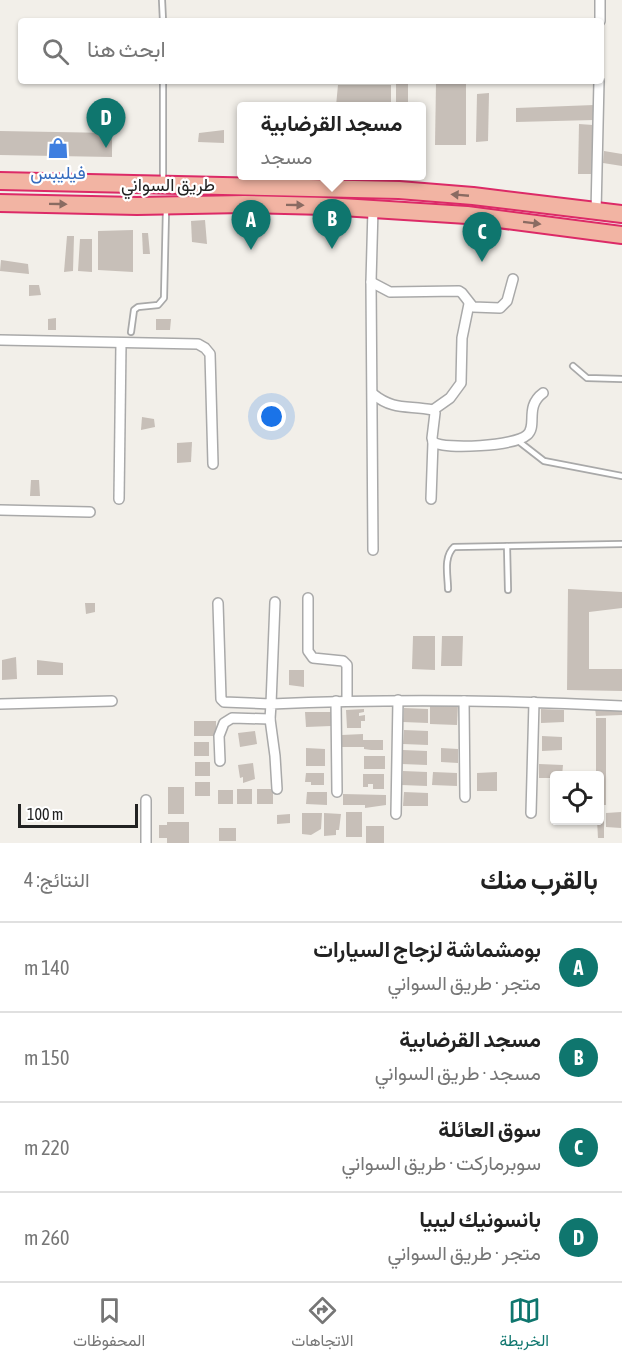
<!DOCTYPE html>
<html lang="ar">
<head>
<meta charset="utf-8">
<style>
  :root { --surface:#fff; --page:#f2f2f2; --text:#222; --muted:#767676; --line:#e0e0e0; --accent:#0f766e }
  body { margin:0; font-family:"Asap Condensed",Vazirmatn,sans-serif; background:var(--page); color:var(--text); direction:rtl }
  .controls { position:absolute; right:18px; bottom:18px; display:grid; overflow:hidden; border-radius:6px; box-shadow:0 2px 4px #0004 }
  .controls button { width:54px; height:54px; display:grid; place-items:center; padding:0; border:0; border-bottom:2px solid var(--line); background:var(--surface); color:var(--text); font:30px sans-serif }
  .scale { position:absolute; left:18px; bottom:15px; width:120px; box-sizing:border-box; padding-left:6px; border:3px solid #222; border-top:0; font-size:16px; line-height:21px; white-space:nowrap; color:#222; -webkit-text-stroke:4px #fff; paint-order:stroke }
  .you { position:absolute; left:272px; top:417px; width:21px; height:21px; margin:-15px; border:4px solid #fff; border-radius:50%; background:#1a73e8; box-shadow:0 0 0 9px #1a73e833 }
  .badge { display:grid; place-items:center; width:39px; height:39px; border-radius:50%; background:var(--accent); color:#fff; font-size:20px; font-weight:700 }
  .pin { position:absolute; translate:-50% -50px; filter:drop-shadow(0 2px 3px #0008) }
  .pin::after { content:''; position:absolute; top:32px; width:21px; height:18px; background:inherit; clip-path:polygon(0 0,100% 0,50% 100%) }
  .popup { position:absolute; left:237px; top:102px; width:189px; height:78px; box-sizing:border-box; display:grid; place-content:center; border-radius:6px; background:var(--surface); filter:drop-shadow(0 2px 4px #0005); font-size:20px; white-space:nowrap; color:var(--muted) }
  .popup b { font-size:22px; color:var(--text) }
  .popup::after { content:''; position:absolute; left:50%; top:100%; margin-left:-12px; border:12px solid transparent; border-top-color:var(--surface) }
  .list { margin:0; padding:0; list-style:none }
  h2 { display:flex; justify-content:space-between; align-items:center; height:78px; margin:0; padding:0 24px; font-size:26px }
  h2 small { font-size:20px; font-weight:400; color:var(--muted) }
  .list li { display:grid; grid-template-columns:39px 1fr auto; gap:18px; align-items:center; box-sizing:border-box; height:90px; padding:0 24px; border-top:2px solid var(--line) }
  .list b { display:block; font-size:22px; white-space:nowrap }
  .list p { margin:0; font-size:20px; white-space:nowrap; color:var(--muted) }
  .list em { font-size:20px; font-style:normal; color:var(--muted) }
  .icon { flex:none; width:33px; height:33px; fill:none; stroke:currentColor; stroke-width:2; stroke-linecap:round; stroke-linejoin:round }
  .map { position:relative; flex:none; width:622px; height:843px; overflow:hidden; direction:ltr }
  .search { position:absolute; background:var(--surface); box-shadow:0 2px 4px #0004; left:18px; right:18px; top:18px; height:66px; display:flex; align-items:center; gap:15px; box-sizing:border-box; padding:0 21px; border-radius:6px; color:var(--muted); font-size:22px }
  .sheet { height:438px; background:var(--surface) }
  nav { display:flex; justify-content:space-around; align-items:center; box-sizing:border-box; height:84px; border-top:2px solid var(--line); background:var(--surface); font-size:16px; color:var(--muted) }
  nav a { display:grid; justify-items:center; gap:3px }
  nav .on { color:var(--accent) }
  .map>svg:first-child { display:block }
  .building { fill:#c7bfb8 }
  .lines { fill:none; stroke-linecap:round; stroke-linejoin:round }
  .service-casing { stroke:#a9a9a9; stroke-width:8 }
  .minor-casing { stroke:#a9a9a9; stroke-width:12 }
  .trunk-casing { stroke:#dc2a67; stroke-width:20 }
  .service { stroke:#fff; stroke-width:4.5 }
  .minor { stroke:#fff; stroke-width:9 }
  .trunk { stroke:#f2b4a3; stroke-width:16 }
  .oneway { fill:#8a6b62 }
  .labels { text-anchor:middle; stroke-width:4.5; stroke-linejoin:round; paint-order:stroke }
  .shop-label { font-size:18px; fill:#366cbe; stroke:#fff }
  .street-label { font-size:18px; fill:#222; stroke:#fff }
</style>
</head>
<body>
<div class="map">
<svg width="622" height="843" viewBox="0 0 622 843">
  <rect width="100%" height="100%" fill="#f2efe9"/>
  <g class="building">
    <rect x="396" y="81" width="12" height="25"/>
    <polygon points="436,83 466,83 466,145 435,145"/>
    <polygon points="338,85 391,85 391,106 336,106"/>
    <polygon points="489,93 488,141 476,142 477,94"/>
    <polygon points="594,105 594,120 516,122 516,108"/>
    <polygon points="579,124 593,125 592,174 578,174"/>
    <polygon points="224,130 224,143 198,142 199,133"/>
    <polygon points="0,131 112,133 112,157 0,155"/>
    <polygon points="604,151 622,154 622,166 603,163"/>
    <polygon points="205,220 207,244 192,242 191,221"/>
    <polygon points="133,230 133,272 98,270 98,231"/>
    <polygon points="142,233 148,233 150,254 143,254"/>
    <polygon points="67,236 74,236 73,271 64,272"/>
    <polygon points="80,239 92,239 92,272 78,271"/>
    <polygon points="1,260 28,264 29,274 0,271"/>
    <polygon points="29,285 39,285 41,295 29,296"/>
    <polygon points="56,318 56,330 48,330 48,319"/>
    <polygon points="156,319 171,319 170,330 156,330"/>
    <polygon points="142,417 154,419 155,427 141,430"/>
    <polygon points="192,442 191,462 177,463 177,443"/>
    <polygon points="31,480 39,480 40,496 30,496"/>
    <polygon points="568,589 622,592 622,608 589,612 589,669 622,669 622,691 567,690"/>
    <polygon points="85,603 95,603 95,612 86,614"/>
    <polygon points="413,636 435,636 435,670 412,669"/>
    <polygon points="442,636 463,636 462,666 441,666"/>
    <polygon points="16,657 17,679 2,680 2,660"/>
    <polygon points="37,660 63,663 63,675 37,675"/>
    <polygon points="289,670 304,670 304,687 289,685"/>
    <polygon points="430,703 458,704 457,725 430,724"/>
    <polygon points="404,708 428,709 428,723 403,722"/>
    <polygon points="595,708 622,709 622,715 596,716"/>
    <polygon points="364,709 364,712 359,713 359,716 365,715 365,721 361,721 361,728 347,728 346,710"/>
    <polygon points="541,709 564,710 564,722 541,723"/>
    <polygon points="305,712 331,712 331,726 306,727"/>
    <polygon points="596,718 606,718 606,805 600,805 600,776 596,776"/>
    <rect x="194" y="721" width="22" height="15"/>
    <polygon points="404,730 428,731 428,745 403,744"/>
    <polygon points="255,731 257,744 240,747 238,733"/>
    <polygon points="363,734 363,740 383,740 383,750 371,750 364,749 364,747 342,747 342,735"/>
    <polygon points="542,736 562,737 562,750 542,751"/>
    <rect x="194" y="742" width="15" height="14"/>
    <polygon points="306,748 325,749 325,766 306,766"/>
    <polygon points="441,748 458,749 458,763 441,762"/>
    <polygon points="403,750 427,751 427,765 402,764"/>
    <rect x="364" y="756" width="21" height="13"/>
    <rect x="195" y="762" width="15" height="14"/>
    <polygon points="253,763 255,779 243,783 243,777 240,778 238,765"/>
    <polygon points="539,764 563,765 562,776 554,776 554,778 539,778"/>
    <polygon points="403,771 427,772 427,786 402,785"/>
    <polygon points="433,772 457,773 457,786 432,785"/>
    <polygon points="497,772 497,791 477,791 477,773"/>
    <polygon points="306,773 324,773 324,785 311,785 311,782 305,782"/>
    <polygon points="363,774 384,774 384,789 373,789 373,784 368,784 368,787 363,787"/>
    <rect x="195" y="782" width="15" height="14"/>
    <rect x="168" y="787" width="16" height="27"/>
    <rect x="237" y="789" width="15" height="15"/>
    <rect x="257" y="789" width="16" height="15"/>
    <rect x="218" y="790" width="15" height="14"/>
    <polygon points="307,792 327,792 327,805 306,804"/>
    <polygon points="404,792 428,793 428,806 403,806"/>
    <polygon points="343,794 386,795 386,805 365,808 365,805 343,805"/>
    <rect x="346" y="812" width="16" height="25"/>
    <polygon points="621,812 621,828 606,827 606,813"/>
    <polygon points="302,813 322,813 321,829 311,835 302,834"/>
    <polygon points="324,813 341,814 339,830 336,830 336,835 324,836"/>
    <polygon points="290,814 290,823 277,824 277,815"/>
    <polygon points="600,819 604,819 604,838 598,838 597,820"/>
    <polygon points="167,822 189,822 189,843 167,843 167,838 159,838 159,825 167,825"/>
    <rect x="366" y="826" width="18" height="17"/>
    <rect x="219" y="828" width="17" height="13"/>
  </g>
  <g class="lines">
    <defs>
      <g id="service">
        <polyline points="162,0 163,21"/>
        <polyline points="163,81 163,180"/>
        <polyline points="131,332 134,310 138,307 158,305 164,298 166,210"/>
        <polyline points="573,366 587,378 622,379"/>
        <polyline points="517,440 544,461 622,476"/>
        <polyline points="507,546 508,590"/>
        <path d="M448,589C448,576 443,557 454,547L622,544"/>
      </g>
      <g id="minor">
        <polyline points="600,21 600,0"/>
        <polyline points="596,212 599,81"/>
        <polyline points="371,282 390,292 459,291 462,293 473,307 500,308 507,301 513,279"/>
        <polyline points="0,340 198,344 205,348 210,354 213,464"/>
        <path d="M373,394C394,411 408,405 433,410L435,413L432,438L433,442C446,450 515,446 527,435C538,426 524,407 543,393"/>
        <polyline points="433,410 450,398 461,383 462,338 469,304"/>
        <polyline points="119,499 121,343"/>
        <polyline points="431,499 433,442"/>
        <polyline points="0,510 90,512"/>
        <polyline points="373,550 371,282 373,209"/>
        <polyline points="308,598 308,651 313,658 343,661 347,665 347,701"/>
        <polyline points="218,603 221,699 224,702 271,704 275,602"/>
        <polyline points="336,701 337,792"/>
        <polyline points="464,701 465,797"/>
        <polyline points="0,704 112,701"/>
        <polyline points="220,761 219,736 224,723 232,718 270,719"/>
        <path d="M277,789L275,756L270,719L271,704C388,699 505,700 622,706"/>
        <polyline points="531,813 534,702"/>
        <polyline points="396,814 398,700"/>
        <polyline points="146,843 146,800"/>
      </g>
      <g id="trunk">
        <polyline points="0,181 399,190 473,196 622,214"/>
        <polyline points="0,203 137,206 244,204 326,206 467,215 622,235"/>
      </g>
    </defs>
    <use href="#service" class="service-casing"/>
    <use href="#minor" class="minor-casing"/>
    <use href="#trunk" class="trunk-casing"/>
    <use href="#service" class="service"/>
    <use href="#minor" class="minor"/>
    <use href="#trunk" class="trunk"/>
  </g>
  <defs><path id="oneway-solid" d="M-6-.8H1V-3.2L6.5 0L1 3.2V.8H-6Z" transform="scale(1.5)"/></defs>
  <g class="oneway">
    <use href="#oneway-solid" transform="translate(460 195) rotate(-175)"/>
    <use href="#oneway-solid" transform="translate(58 204) rotate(1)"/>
    <use href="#oneway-solid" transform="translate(295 205) rotate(1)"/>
    <use href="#oneway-solid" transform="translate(532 223) rotate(7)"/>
  </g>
  <defs>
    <symbol id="shop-bare" viewBox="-9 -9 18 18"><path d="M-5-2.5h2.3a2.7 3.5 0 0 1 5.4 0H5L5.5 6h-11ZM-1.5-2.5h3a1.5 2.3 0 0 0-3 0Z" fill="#3f7fe0" stroke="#fff" stroke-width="2.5" paint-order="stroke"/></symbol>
  </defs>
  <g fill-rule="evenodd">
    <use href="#shop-bare" x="43" y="133" width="30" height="30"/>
  </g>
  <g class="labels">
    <g class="shop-label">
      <text x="58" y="179">فيليبس</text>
    </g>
    <g class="street-label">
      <text x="168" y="191">طريق السواني</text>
    </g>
  </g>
</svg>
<div class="controls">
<button><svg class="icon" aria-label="locate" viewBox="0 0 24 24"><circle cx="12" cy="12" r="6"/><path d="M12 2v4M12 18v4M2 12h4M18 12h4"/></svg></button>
</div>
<div class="scale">100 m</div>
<div class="you"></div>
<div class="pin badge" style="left:251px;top:250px">A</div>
<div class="pin badge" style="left:332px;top:249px">B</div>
<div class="popup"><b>مسجد القرضابية</b>مسجد</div>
<div class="pin badge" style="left:482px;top:262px">C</div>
<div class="pin badge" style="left:106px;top:148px">D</div>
<div class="search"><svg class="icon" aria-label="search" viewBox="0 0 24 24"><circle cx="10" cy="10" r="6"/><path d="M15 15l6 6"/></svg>ابحث هنا</div>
</div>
<section class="sheet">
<h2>بالقرب منك<small>النتائج: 4</small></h2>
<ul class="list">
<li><span class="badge">A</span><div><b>بومشماشة لزجاج السيارات</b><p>متجر · طريق السواني</p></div><em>140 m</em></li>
<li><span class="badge">B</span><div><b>مسجد القرضابية</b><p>مسجد · طريق السواني</p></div><em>150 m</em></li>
<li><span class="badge">C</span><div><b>سوق العائلة</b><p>سوبرماركت · طريق السواني</p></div><em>220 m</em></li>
<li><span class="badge">D</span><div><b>بانسونيك ليبيا</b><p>متجر · طريق السواني</p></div><em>260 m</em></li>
</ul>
</section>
<nav>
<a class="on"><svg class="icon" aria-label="map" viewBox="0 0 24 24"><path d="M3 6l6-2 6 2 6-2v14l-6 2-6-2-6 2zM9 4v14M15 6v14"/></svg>الخريطة</a>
<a><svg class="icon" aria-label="directions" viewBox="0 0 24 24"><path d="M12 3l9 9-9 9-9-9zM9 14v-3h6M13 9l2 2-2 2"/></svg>الاتجاهات</a>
<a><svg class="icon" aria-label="saved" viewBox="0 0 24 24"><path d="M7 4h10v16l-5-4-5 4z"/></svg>المحفوظات</a>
</nav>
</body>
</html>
